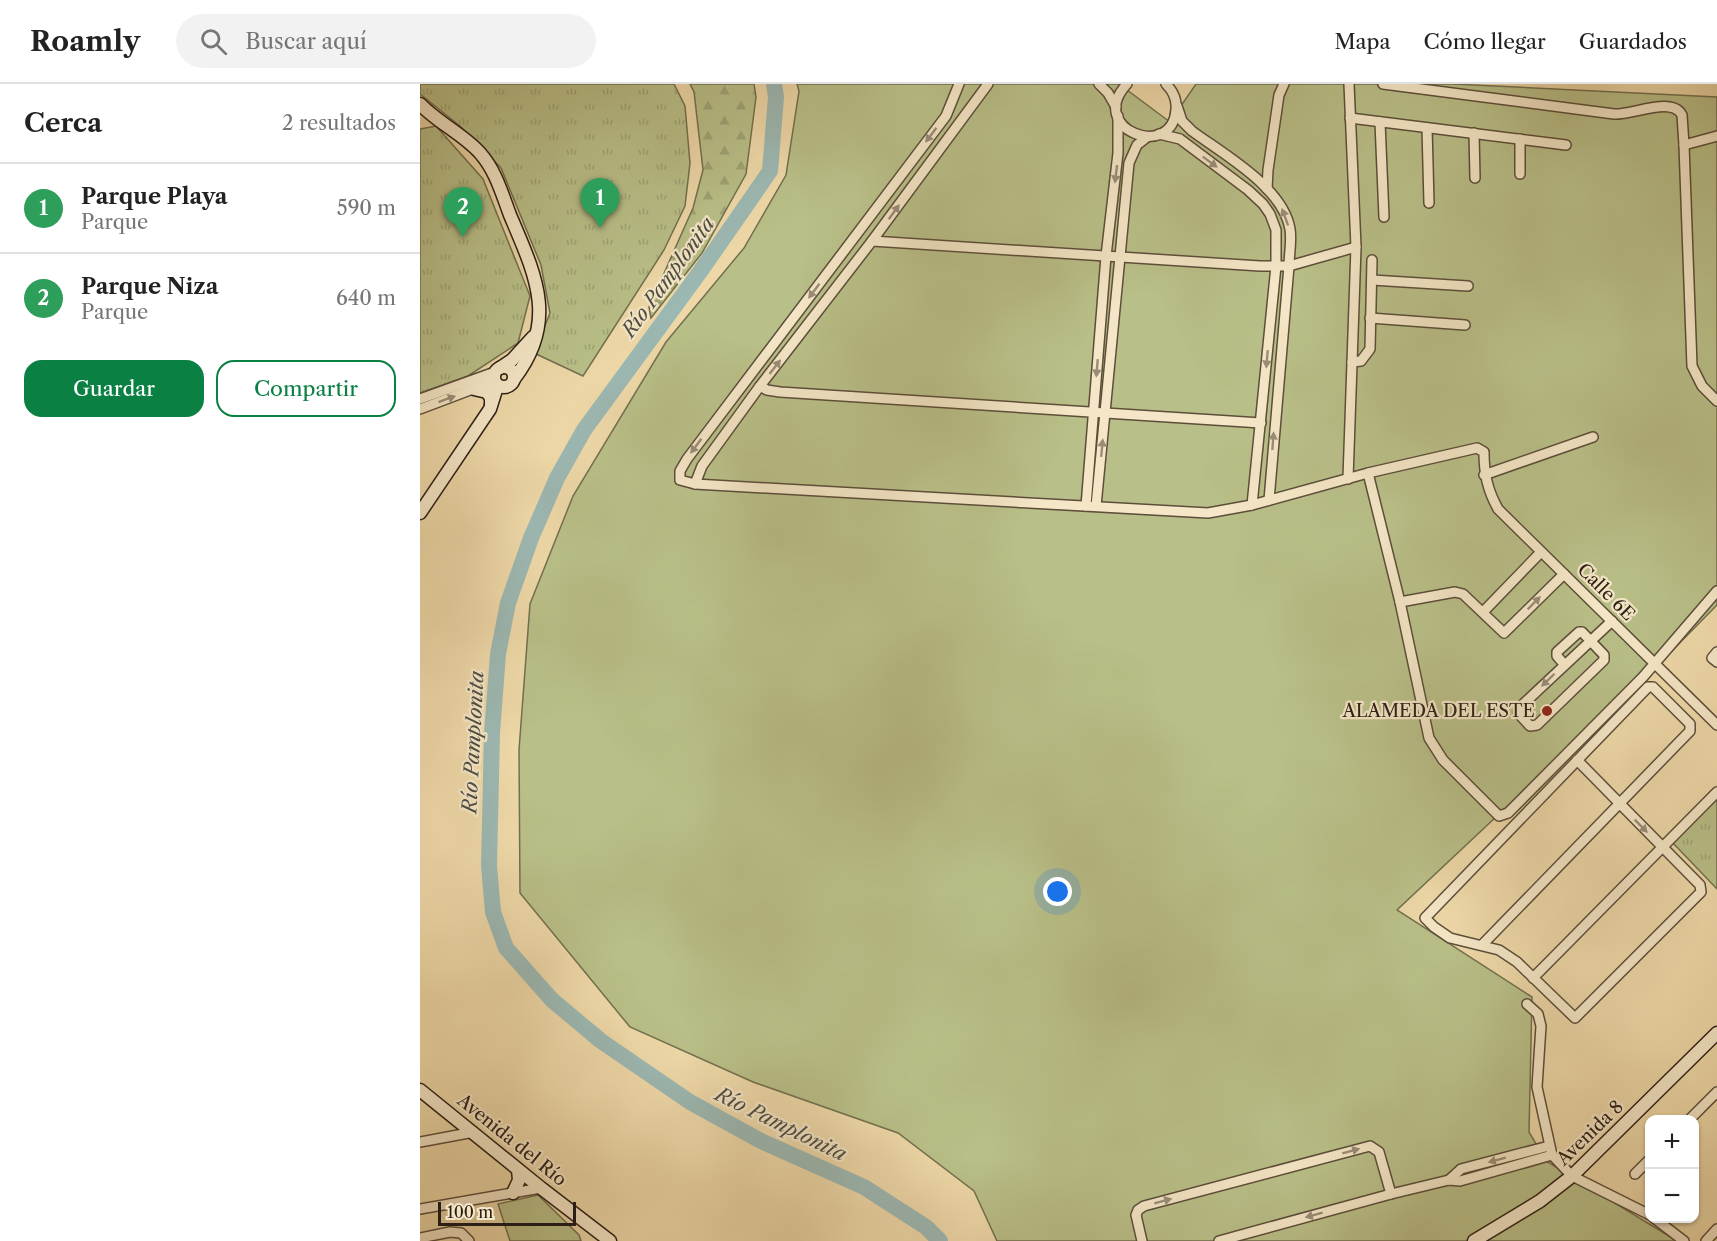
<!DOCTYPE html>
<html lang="es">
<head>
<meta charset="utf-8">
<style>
  :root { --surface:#fff; --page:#f2f2f2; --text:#222; --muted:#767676; --line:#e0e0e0; --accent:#0b8043 }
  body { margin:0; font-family:"Libre Caslon Text",serif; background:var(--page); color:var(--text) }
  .controls { position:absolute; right:18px; bottom:18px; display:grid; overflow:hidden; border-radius:12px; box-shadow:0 2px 4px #0004 }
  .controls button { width:54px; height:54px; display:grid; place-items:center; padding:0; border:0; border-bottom:2px solid var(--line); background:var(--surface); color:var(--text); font:30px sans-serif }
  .scale { position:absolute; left:18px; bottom:15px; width:138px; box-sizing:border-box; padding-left:6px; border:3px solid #2c2016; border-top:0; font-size:16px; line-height:21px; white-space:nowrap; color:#2c2016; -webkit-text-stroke:4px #f4e6c6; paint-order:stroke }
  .you { position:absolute; left:638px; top:808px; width:21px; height:21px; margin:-15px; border:4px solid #fff; border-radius:50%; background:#1a73e8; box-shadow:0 0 0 9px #1a73e833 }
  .badge { display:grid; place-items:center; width:39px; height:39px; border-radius:50%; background:var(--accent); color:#fff; font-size:20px; font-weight:700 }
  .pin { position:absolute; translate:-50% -50px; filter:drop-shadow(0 2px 3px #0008) }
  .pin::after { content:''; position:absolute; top:32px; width:21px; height:18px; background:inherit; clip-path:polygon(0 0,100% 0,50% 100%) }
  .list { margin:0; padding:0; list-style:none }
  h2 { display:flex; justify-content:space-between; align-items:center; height:78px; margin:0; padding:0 24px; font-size:26px }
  h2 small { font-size:20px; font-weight:400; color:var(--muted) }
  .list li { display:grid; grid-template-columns:39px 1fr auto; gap:18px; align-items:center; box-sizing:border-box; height:90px; padding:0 24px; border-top:2px solid var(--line) }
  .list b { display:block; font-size:22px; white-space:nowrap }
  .list p { margin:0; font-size:20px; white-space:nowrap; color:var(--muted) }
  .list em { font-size:20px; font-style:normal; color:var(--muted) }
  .actions { display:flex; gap:12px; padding:18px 24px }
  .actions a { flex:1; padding:14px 0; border:2px solid var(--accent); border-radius:18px; text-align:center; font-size:21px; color:var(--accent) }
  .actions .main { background:var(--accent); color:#fff }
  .icon { flex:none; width:33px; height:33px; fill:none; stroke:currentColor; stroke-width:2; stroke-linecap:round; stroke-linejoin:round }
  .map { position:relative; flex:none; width:1297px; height:1157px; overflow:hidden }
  header { display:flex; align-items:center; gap:36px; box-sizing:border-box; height:84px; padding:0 30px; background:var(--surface); border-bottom:2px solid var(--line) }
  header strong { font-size:28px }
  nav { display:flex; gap:33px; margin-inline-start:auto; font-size:21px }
  .search { width:420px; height:54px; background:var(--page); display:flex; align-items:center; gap:15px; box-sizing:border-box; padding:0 21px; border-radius:33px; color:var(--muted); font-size:22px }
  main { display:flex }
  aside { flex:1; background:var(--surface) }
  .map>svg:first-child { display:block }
  .grass { fill:#b9bf88; stroke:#72704f; stroke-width:1.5 }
  .forest { fill:url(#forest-firs); stroke:#72704f; stroke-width:1.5 }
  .park { fill:url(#park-tufts); stroke:#72704f; stroke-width:1.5 }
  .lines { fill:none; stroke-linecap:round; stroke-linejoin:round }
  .river { stroke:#9cb8b2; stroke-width:16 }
  .street-casing { stroke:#5c4e3a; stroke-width:12 }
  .secondary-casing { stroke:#2c2016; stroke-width:15 }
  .street { stroke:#f4e6c6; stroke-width:9 }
  .secondary { stroke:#f4e6c6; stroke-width:12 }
  .oneway { fill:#9a8d77 }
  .poi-dot { fill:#8f2418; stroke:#f4e6c6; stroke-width:2 }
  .labels { text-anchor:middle; stroke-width:4.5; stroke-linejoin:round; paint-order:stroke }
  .street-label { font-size:18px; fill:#2c2016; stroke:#f4e6c6 }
  .poi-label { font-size:18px; fill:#2c2016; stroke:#f4e6c6; text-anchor:end }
  .water-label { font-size:20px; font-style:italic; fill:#4e4e45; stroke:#f4e6c6 }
</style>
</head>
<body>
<header>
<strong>Roamly</strong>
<div class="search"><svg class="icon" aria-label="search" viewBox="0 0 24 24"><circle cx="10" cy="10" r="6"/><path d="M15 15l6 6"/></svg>Buscar aquí</div>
<nav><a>Mapa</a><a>Cómo llegar</a><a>Guardados</a></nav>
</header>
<main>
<aside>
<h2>Cerca<small>2 resultados</small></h2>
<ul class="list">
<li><span class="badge" style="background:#2e9e5b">1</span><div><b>Parque Playa</b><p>Parque</p></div><em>590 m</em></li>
<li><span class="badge" style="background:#2e9e5b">2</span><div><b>Parque Niza</b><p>Parque</p></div><em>640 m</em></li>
</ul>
<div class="actions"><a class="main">Guardar</a><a>Compartir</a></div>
</aside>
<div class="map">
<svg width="1297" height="1157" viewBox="0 0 1297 1157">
  <defs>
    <pattern id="forest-firs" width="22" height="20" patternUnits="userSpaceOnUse" patternTransform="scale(1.5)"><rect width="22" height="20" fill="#b9bf88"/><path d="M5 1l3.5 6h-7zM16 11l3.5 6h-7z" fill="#9fa475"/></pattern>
    <pattern id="park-tufts" width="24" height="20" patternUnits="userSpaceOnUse" patternTransform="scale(1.5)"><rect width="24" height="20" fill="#b9bf88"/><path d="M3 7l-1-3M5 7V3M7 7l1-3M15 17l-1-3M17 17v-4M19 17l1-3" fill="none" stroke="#9fa475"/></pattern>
  </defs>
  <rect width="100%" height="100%" fill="#eed8a8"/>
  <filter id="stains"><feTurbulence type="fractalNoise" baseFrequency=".00333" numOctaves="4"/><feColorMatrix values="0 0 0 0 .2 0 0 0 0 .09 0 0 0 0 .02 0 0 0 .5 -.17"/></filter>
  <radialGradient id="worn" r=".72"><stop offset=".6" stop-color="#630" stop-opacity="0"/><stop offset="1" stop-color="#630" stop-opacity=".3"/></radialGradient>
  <g class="grass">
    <polygon points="377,0 699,0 750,38 776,0 1033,0 1297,13 1297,521 1246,573 977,826 1112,913 1109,1048 1126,1077 1257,1157 577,1157 554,1107 478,1049 333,998 210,943 100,809 99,666 110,520 153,412 246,258 324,164 366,91 379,7"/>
    <polygon points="118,1111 159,1151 161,1157 90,1157 78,1120"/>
  </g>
  <polygon class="forest" points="270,0 334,0 336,13 326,90 282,169 231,234 229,223 273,124 283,86 274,8"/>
  <g class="park">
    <polygon points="0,0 254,0 265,22 270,79 265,122 244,166 163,292 114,269 130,229 121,181 81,84 40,42 0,10"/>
    <polygon points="16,42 63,95 110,212 98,259 48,292 0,309 0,45"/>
    <polygon points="1297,713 1297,805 1252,758"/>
  </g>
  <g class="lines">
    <polyline class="river" points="354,0 356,13 350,87 282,185 164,346 137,394 111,454 88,519 78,570 72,649 69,782 73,828 86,864 132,916 181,957 270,1018 341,1057 444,1103 506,1143 520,1157"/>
    <defs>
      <g id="street">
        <path d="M539,0L526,32L267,375L260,387V396L275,400L788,429L832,421L948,389L1057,364L1064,368C1064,389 1067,405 1078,425L1297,641"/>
        <polyline points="679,0 688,9 696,23"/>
        <path d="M707,0C665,45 753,78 756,25C757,15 753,7 746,0"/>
        <path d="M963,0L1194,30C1213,31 1252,12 1262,31L1264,61L1272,282L1282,302L1297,317"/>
        <path d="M757,22L762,37L772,47C803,70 863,103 870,145C872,157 869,170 869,182L849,416"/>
        <polyline points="930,34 1146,61"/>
        <polyline points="960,38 964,133"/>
        <polyline points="1007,44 1009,119"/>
        <polyline points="1054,49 1055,94"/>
        <polyline points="739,50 760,55 828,106 843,120 850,130 856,146 856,182 832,421"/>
        <polyline points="1264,61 1297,52"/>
        <polyline points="1100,90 1100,55"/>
        <polyline points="847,105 848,86 859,11 864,0"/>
        <polyline points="452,157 840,182 869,182 936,163"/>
        <polyline points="952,196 1048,202"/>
        <polyline points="950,234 1045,241"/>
        <polyline points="932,278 941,277 950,265 952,176"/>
        <polyline points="340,302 347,306 360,308 841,339"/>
        <polyline points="0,315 75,288"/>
        <polyline points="0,325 74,297"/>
        <polyline points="948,389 980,518"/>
        <polyline points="1064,391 1173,353"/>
        <polyline points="928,395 936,163 929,0"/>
        <polyline points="275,400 282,382 340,302 452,157 568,0"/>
        <polyline points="666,422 686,172 698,69 698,32"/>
        <polyline points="676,422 709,79 717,61 727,53"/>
        <polyline points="1144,490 1084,549 1043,510 1035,508 980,518 1009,654 1023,676 1079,732 1088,729 1223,593 1297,507"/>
        <polyline points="1063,528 1121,468"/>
        <polyline points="1297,568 1292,574 1297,578"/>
        <polyline points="1144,580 1137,572 1137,568 1159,548 1162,548 1184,571 1184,576 1117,641 1110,642 1098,629 1099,624 1192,537"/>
        <polyline points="1062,861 1270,647 1270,640 1233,603 1228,603 1005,834 1014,843 1030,854 1079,866 1097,878 1155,934 1281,808 1280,801 1157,676"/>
        <polyline points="1113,894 1297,708"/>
        <polyline points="1107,920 1118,930 1121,942 1117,1003 1132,1071 1152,1092 1230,1131"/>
        <polyline points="1269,1036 1297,1008"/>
        <polyline points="0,1058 54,1048"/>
        <polyline points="1215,1090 1230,1075"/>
        <polyline points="1029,1096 1041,1085 1129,1062"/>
        <polyline points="0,1125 121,1104"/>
        <polyline points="1234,1134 1264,1157"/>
        <polyline points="0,1154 30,1148 41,1149 49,1157"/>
        <polyline points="722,1157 716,1131 718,1126 724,1122 950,1062 959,1068 971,1110"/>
        <polyline points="799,1157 971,1110 1029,1096 1040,1097 1132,1071"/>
        <polyline points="1286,1157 1297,1145"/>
      </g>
      <g id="secondary">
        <path d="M0,20C18,39 43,50 60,69C76,87 82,110 90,131C115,190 139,237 94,295"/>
        <circle cx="84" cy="293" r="10"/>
        <polyline points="80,284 92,276 113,253"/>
        <polyline points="54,305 67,308 71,314 71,321"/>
        <polyline points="0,429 70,325 76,306 74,297"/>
        <polyline points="0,1006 121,1104 190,1157"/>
        <polyline points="93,1109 99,1096 98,1086"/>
        <polyline points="1054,1157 1120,1117 1152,1092 1297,949"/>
      </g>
    </defs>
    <use href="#street" class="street-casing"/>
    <use href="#secondary" class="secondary-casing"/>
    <use href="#street" class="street"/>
    <use href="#secondary" class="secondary"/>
  </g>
  <defs><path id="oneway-solid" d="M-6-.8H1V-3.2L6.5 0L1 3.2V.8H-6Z" transform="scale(1.5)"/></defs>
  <g class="oneway">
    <use href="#oneway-solid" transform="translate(511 51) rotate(127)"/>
    <use href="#oneway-solid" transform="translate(790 78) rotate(37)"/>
    <use href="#oneway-solid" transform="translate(696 90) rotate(97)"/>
    <use href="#oneway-solid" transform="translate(474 128) rotate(-54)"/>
    <use href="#oneway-solid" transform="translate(865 133) rotate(-110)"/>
    <use href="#oneway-solid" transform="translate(394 207) rotate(127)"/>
    <use href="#oneway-solid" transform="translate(847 275) rotate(95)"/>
    <use href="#oneway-solid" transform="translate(355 283) rotate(-52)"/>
    <use href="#oneway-solid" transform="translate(677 284) rotate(95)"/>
    <use href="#oneway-solid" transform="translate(27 315) rotate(-20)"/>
    <use href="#oneway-solid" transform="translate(853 357) rotate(-86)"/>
    <use href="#oneway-solid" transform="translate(276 362) rotate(127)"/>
    <use href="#oneway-solid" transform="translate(682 364) rotate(-85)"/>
    <use href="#oneway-solid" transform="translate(1114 519) rotate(-45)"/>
    <use href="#oneway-solid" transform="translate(1128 596) rotate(136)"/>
    <use href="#oneway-solid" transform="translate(1221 742) rotate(45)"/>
    <use href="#oneway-solid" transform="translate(931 1067) rotate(-15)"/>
    <use href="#oneway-solid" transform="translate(1077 1076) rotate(165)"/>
    <use href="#oneway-solid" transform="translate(743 1117) rotate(-15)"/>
    <use href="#oneway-solid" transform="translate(894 1131) rotate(165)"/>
  </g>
  <circle class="poi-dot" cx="1127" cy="627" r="6"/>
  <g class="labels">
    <g class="street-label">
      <text transform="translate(1186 508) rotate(45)" y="6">Calle 6E</text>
      <text transform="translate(1170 1049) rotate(-44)" y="6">Avenida 8</text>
      <text transform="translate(92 1056) rotate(39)" y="6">Avenida del Río</text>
    </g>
    <g class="poi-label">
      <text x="1115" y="633">ALAMEDA DEL ESTE</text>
    </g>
    <g class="water-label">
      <text transform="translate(248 193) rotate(-54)" y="7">Río Pamplonita</text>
      <text transform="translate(53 658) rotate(-87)" y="7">Río Pamplonita</text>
      <text transform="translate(361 1040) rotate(26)" y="7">Río Pamplonita</text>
    </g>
  </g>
  <rect width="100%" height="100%" filter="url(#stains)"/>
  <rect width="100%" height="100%" fill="url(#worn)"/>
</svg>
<div class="controls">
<button>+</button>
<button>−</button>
</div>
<div class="scale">100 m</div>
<div class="you"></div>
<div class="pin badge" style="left:180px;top:144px;background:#2e9e5b">1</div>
<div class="pin badge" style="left:43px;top:153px;background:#2e9e5b">2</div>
</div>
</main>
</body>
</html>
